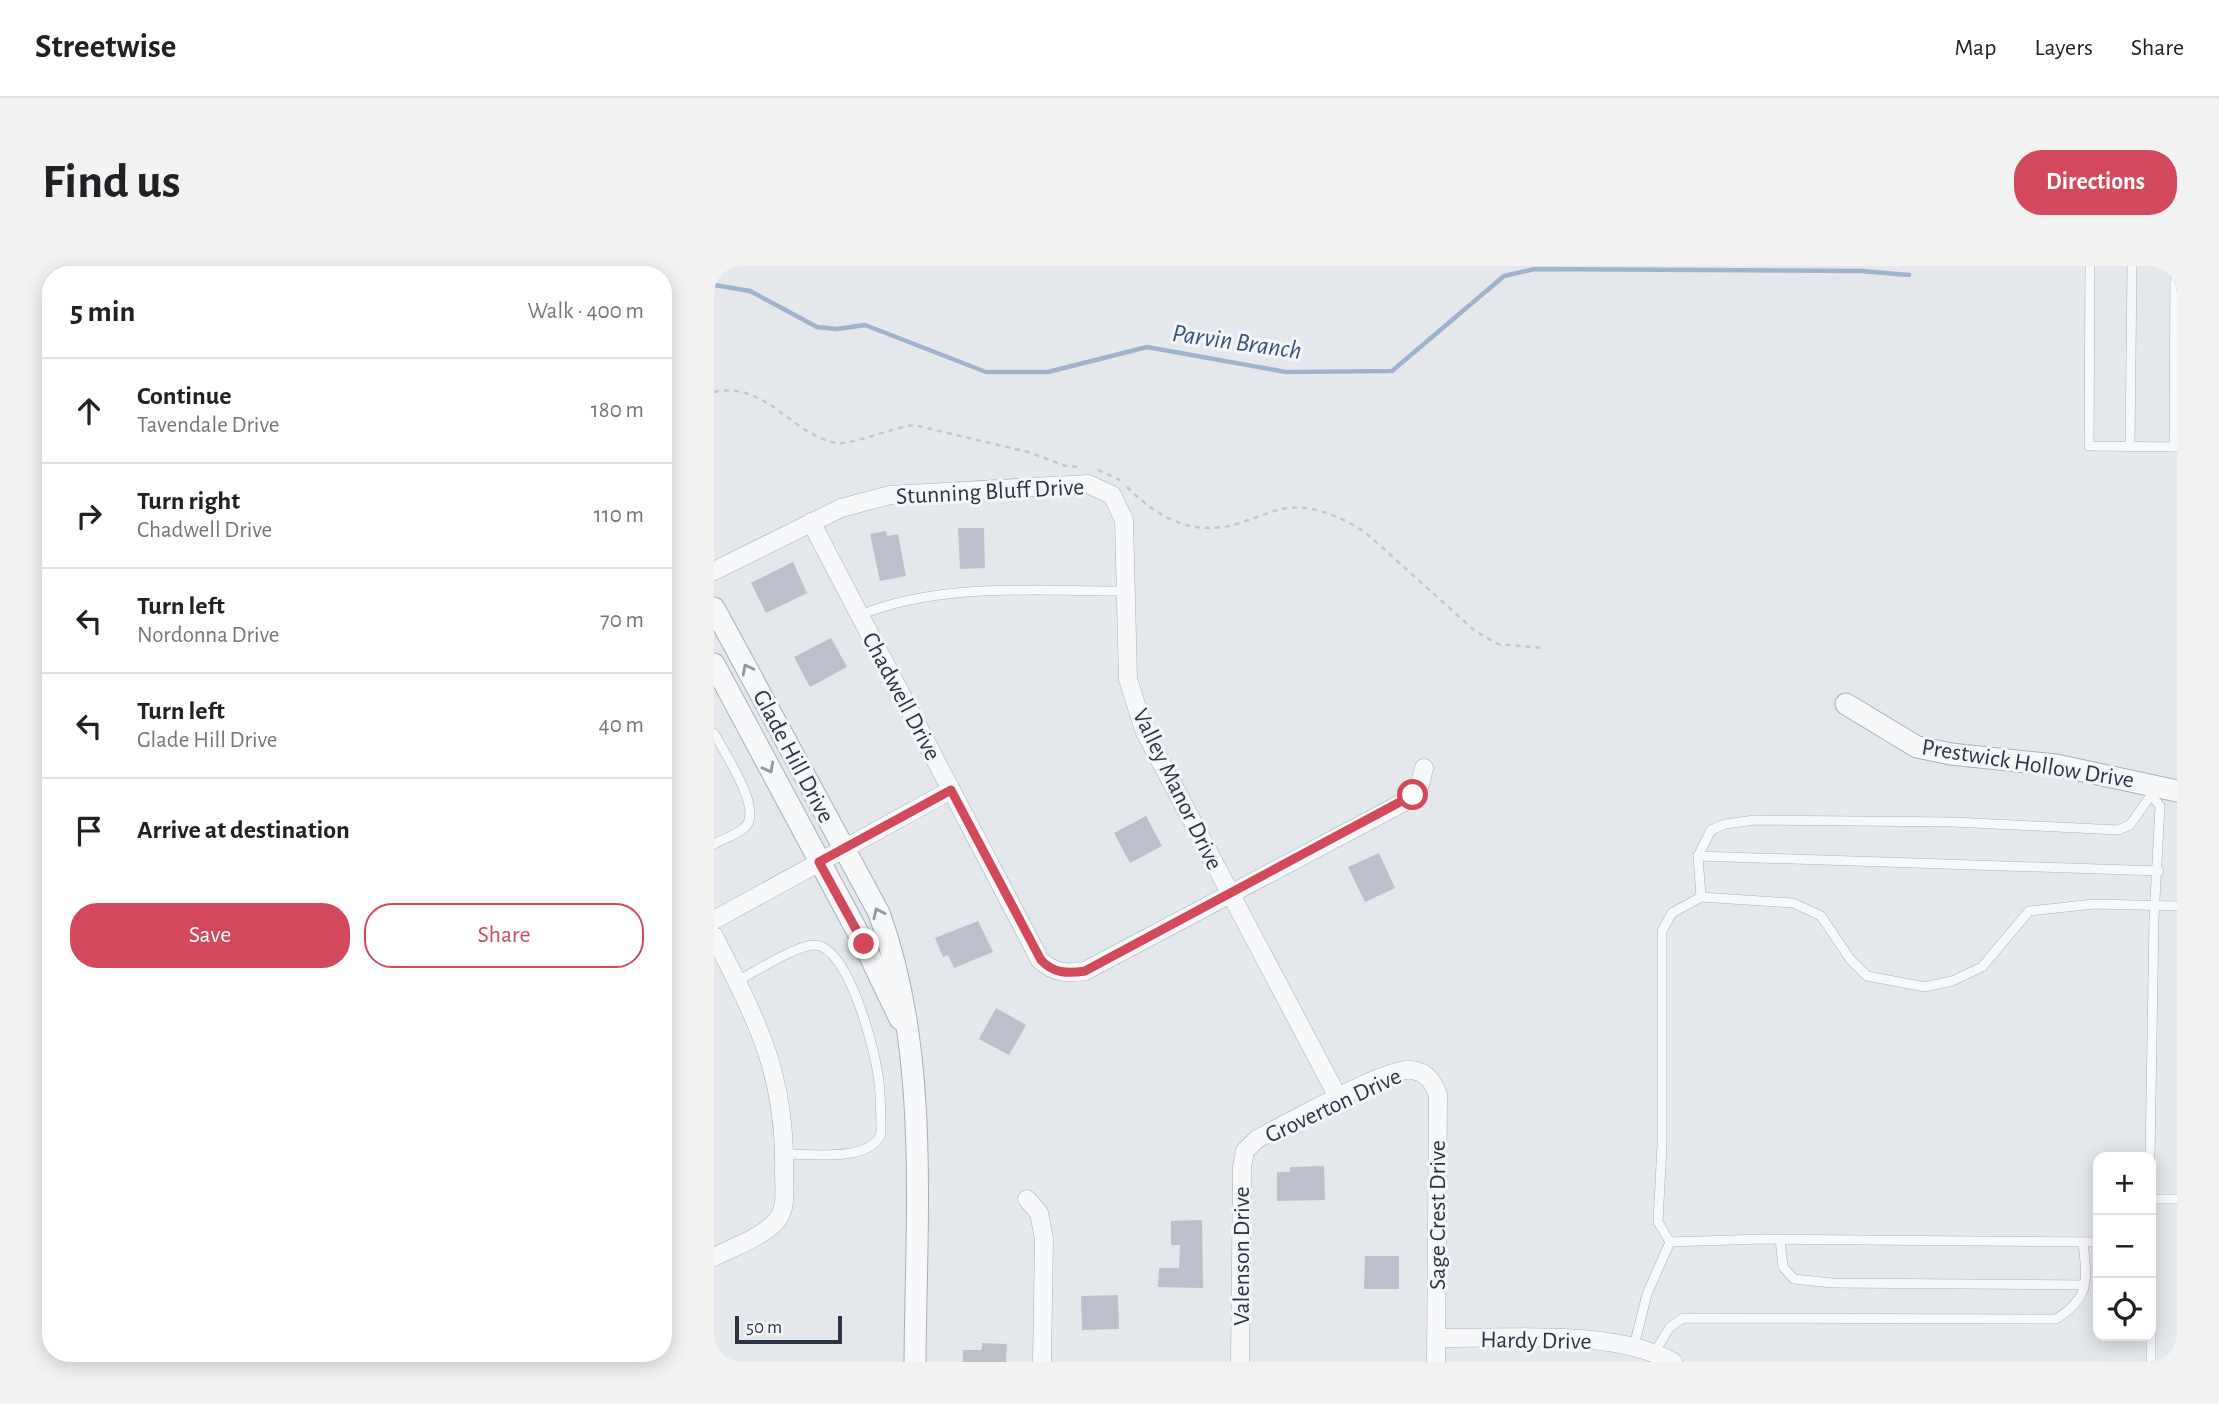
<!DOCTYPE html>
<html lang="en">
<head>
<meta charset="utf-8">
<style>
  :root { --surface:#fff; --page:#f2f2f2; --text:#202124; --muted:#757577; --line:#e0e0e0; --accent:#d1495b }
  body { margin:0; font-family:"Alegreya Sans",sans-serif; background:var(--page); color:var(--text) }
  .controls { position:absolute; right:21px; bottom:21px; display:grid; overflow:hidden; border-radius:14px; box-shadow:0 4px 18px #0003 }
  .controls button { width:63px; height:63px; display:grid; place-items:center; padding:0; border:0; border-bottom:2px solid var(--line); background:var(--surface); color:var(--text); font:35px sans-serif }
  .scale { position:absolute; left:21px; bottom:18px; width:107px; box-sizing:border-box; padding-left:7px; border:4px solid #2b3445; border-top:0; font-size:19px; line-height:24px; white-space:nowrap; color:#2b3445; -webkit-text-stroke:5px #f4f6f9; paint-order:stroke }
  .stop { position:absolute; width:21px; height:21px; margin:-16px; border:5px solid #d1495b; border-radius:50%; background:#fff }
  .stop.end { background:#d1495b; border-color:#fff; box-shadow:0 2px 7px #0008 }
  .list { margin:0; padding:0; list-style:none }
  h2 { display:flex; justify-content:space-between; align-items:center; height:91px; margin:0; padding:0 28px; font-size:30px }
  h2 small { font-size:23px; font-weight:400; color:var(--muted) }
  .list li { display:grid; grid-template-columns:46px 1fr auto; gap:21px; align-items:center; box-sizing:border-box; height:105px; padding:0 28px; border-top:2px solid var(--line) }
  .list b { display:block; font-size:26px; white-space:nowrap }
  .list p { margin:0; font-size:23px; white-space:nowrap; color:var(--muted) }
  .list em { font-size:23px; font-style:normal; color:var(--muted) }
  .actions { display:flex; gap:14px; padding:21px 28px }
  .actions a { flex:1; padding:16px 0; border:2px solid var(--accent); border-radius:28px; text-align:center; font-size:24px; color:var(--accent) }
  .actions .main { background:var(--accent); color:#fff }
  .icon { flex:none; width:38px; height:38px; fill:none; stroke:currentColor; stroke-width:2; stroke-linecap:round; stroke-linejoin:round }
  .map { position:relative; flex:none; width:1463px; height:1096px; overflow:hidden; border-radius:28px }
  header { display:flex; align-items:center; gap:42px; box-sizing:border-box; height:98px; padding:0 35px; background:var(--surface); border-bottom:2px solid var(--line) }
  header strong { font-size:33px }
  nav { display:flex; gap:38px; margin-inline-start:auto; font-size:24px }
  .intro { display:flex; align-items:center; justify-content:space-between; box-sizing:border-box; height:168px; padding:0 42px }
  h1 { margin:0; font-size:49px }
  .button { padding:18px 32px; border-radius:28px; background:var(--accent); color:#fff; font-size:24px; font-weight:700 }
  main { display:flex; gap:42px; padding:0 42px }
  aside { flex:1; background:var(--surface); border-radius:28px; box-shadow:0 4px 18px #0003 }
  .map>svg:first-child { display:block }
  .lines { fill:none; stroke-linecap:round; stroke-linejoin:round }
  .stream { stroke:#9fb4cc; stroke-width:4.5 }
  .building { fill:#bbc0ca }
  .service-casing { stroke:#a9aeb7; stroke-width:10 }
  .minor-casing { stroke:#a9aeb7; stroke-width:19 }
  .tertiary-casing { stroke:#a9aeb7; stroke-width:23 }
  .path { stroke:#c2c5cb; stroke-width:2.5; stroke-dasharray:5 5; stroke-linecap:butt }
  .service { stroke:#f7f8fa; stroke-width:9 }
  .minor { stroke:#f7f8fa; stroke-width:18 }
  .tertiary { stroke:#f7f8fa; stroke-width:21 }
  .oneway { stroke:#9196a0 }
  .route { stroke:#d1495b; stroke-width:9 }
  .labels { text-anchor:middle; stroke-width:6; stroke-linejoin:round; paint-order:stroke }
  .street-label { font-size:24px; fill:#2b3445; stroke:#f4f6f9 }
  .water-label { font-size:26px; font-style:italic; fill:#34527a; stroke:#f4f6f9 }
</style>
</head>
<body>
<header>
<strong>Streetwise</strong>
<nav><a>Map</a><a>Layers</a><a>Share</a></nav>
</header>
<div class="intro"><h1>Find us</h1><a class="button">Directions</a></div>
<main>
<aside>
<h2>5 min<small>Walk · 400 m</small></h2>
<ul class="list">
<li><svg class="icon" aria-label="ahead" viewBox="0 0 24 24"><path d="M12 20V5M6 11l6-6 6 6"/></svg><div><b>Continue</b><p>Tavendale Drive</p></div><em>180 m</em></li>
<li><svg class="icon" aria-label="right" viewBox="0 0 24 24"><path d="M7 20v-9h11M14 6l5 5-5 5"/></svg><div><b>Turn right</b><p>Chadwell Drive</p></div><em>110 m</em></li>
<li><svg class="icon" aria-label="left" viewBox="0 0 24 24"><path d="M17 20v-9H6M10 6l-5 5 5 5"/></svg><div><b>Turn left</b><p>Nordonna Drive</p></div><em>70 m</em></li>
<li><svg class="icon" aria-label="left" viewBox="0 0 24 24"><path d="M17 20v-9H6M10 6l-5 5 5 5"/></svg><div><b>Turn left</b><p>Glade Hill Drive</p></div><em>40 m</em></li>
<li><svg class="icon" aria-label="arrive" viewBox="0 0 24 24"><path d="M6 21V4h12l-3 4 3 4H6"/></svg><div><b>Arrive at destination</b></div></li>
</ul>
<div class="actions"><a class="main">Save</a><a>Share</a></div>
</aside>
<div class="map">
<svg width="1463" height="1096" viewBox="0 0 1463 1096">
  <rect width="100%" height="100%" fill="#e4e7ec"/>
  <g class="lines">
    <polyline class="stream" points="0,19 36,25 103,61 123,63 151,59 272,106 334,106 433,81 572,106 678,105 790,10 821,3 1147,5 1195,9"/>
  </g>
  <g class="building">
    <polygon points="244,262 270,262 271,302 246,303"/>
    <polygon points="172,265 173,270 184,268 192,310 166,315 156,268"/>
    <polygon points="79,296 93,327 52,347 37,317"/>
    <polygon points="117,372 133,401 96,421 80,391"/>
    <polygon points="432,550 448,580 416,597 400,567"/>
    <polygon points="665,587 681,622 651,636 634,601"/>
    <polygon points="264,655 279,686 240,702 234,689 229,691 221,672"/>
    <polygon points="282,742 312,759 295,789 265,773"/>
    <polygon points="610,900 611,934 563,935 563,906 576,906 576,901"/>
    <polygon points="488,954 489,1022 444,1021 445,1002 465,1002 466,979 457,979 457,955"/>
    <polygon points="651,990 685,990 685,1023 650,1023"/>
    <polygon points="404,1029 405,1063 368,1064 367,1030"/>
    <polygon points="268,1077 293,1078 292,1096 249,1096 249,1084 268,1084"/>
  </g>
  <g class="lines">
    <defs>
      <g id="service">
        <polyline points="1376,0 1375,180 1463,181"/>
        <polyline points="1416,180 1418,0"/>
        <polyline points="1460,181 1461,0"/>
        <path d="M146,349C228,316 323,325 410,325"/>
        <path d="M0,467C10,487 51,545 30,562C22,569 9,573 0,578"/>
        <polyline points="1437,529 1416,559 1404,564 1240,556 1041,554 1011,558 997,564 984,590 987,631 1079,637 1107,650 1136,693 1153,710 1211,721 1238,715 1268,701 1315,645 1380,638 1463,640"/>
        <polyline points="984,590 1445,605"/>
        <polyline points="987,631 958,647 948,665 948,879 944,956 956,976 1048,973 1384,976"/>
        <path d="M23,715C41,706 82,679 101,679C134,680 160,781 164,809C167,828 167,848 167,868C156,896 97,888 71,888"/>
        <polyline points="1436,891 1440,652 1446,540 1437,529 1438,526"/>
        <polyline points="1437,933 1463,933"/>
        <polyline points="1066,973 1069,1001 1080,1013 1118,1017 1370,1019"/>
        <polyline points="1437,1070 1437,1096"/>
        <polyline points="920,1080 933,1028 956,976"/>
        <path d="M940,1087L956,1061L969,1052L1342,1053C1377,1031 1373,1014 1369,976"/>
      </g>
      <g id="minor">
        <path d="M97,256L326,694C340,707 353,708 371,705L690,536L705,522L710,502"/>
        <polyline points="0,305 127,242 176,229 374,218 398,229 410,254 414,413 430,464 625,833"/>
        <polyline points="0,654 237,524"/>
        <path d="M0,670C43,755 72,808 70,906C70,920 73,941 64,953C50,971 19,981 0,991"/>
        <polyline points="313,933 325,947 330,973 328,1096"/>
        <path d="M722,1072C792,1073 899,1062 959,1096"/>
        <path d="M526,1096L528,901L531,885L543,873C571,859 674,800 698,804C713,806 719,816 724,829L722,1096"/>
      </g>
      <g id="tertiary">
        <path d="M0,342L165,647C216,786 202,950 201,1096"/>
        <polyline points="0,398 150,678 186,753"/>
        <polyline points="1132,438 1203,481 1237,488 1342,499 1463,525"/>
      </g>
    </defs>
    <use href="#service" class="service-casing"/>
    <use href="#minor" class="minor-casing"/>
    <use href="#tertiary" class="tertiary-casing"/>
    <g class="path">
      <path d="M0,126C52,115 77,168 122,177C135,180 180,161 200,159L314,186L352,200L367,201"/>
      <polyline points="384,204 406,214"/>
      <path d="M413,221C446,254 482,272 529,256C545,251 560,243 576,242C602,239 631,253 652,267L761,365L784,378L829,382"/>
    </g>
    <use href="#service" class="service"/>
    <use href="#minor" class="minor"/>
    <use href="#tertiary" class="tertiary"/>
  </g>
  <defs><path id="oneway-chevron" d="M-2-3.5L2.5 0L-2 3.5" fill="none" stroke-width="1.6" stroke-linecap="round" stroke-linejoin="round" transform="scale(1.75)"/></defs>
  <g class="oneway">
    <use href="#oneway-chevron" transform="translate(33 403) rotate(-118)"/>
    <use href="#oneway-chevron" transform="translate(55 502) rotate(62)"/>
    <use href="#oneway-chevron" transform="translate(164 647) rotate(-115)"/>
  </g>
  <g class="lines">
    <path class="route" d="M150,678L105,596L237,524L327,694C339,707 353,708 371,705L699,529"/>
  </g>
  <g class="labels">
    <g class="street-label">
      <text transform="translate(276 225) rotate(-3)" y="8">Stunning Bluff Drive</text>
      <text transform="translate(188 430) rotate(62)" y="8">Chadwell Drive</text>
      <text transform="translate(80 490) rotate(62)" y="8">Glade Hill Drive</text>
      <text transform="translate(1314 497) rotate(9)" y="8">Prestwick Hollow Drive</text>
      <text transform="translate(464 523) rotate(64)" y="8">Valley Manor Drive</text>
      <text transform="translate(619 839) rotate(-25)" y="8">Groverton Drive</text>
      <text transform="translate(723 949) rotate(-90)" y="8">Sage Crest Drive</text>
      <text transform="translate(527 990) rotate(-90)" y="8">Valenson Drive</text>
      <text transform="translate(822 1074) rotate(1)" y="8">Hardy Drive</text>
    </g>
    <g class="water-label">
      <text transform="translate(523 75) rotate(8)" y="9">Parvin Branch</text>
    </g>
  </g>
</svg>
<div class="controls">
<button>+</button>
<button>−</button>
<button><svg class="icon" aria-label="locate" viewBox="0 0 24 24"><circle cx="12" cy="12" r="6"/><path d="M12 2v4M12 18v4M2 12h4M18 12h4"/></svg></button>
</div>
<div class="scale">50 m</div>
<div class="stop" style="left:699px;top:529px"></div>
<div class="stop end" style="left:150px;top:678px"></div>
</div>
</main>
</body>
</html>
